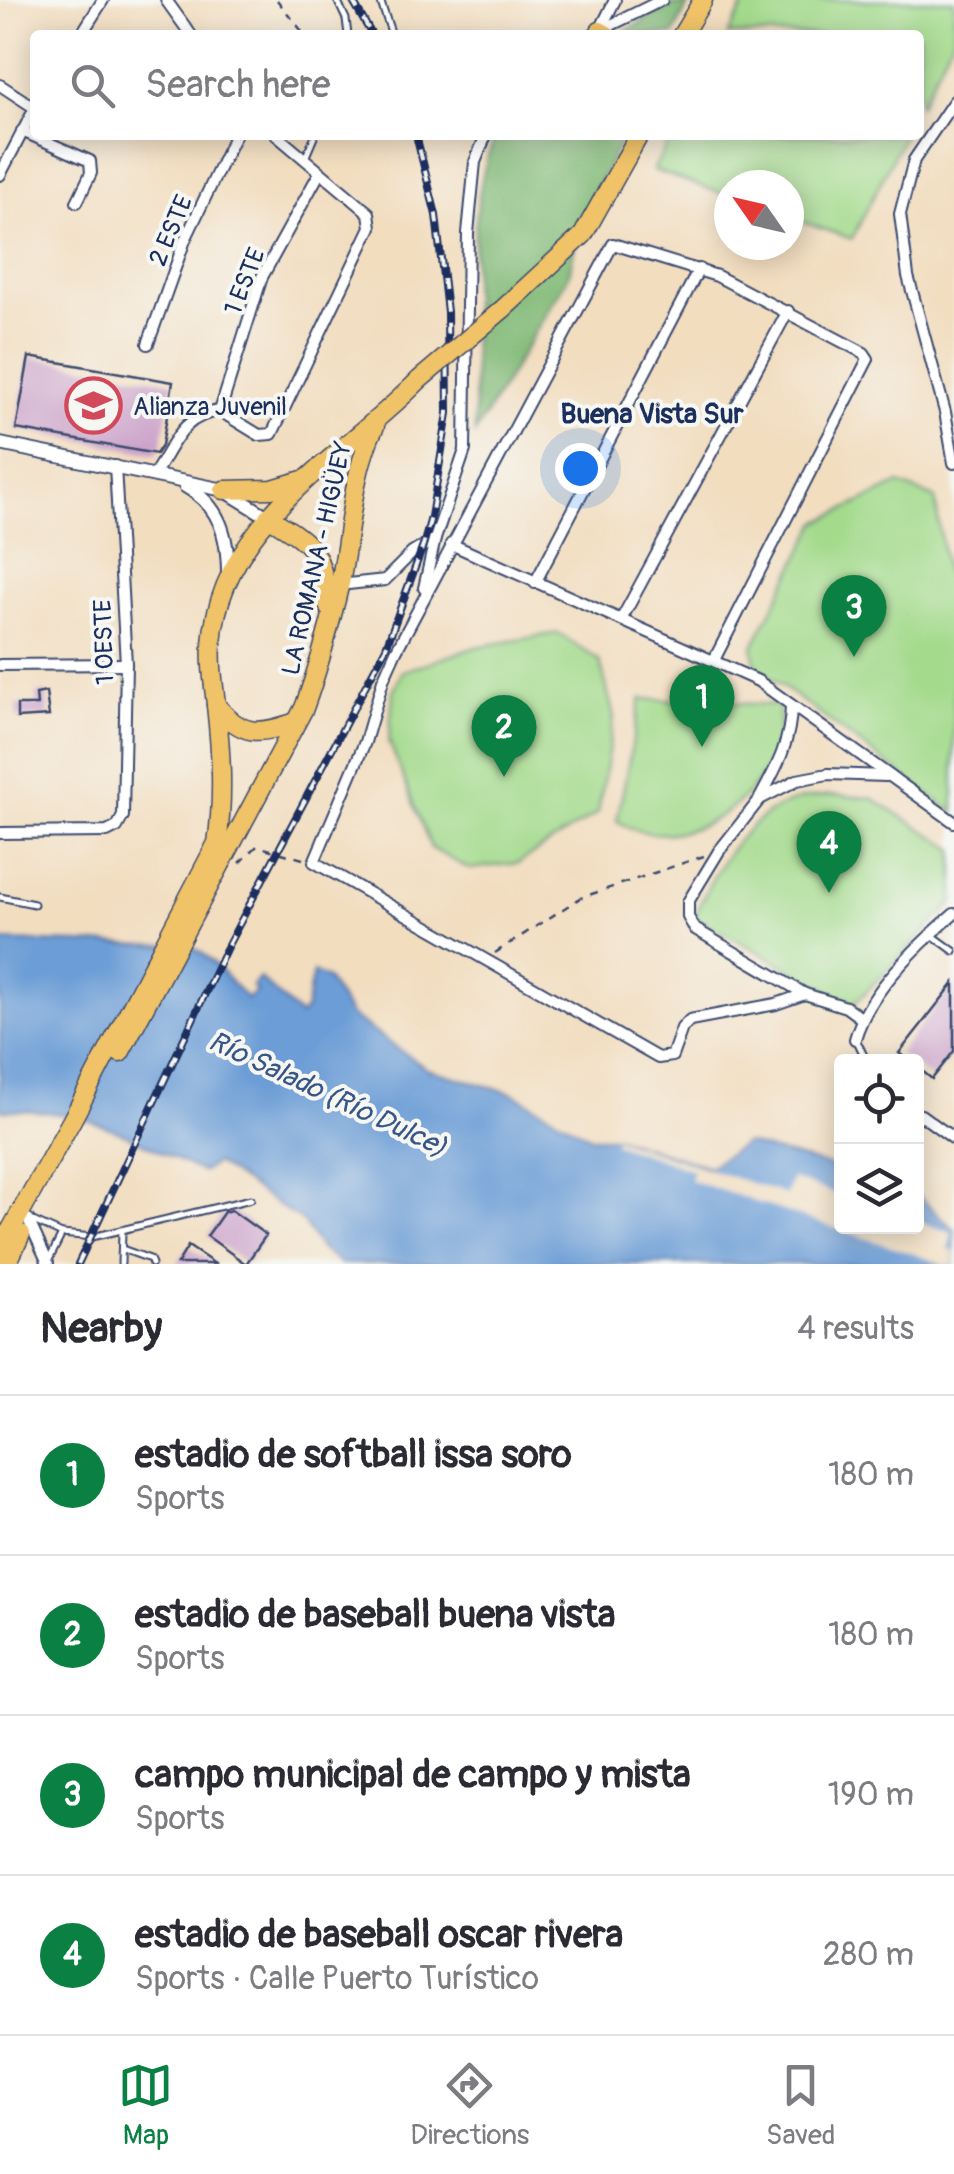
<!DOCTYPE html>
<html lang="en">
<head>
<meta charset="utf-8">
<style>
  :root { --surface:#fff; --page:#f7f7f7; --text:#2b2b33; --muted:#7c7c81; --line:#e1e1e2; --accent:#0b8043 }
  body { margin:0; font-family:Pangolin,sans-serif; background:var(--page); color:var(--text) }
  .controls { position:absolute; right:30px; bottom:30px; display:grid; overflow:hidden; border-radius:10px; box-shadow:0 5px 25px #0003 }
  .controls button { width:90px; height:90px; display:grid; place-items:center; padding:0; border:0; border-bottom:2px solid var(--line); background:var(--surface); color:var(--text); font:50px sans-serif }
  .compass { position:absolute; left:714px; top:170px; width:90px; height:90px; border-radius:50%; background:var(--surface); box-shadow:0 5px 25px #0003; rotate:304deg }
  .you { position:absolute; left:580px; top:468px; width:35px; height:35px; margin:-25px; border:8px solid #fff; border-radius:50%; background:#1a73e8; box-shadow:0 0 0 15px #1a73e833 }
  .badge { display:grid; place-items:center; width:65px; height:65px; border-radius:50%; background:var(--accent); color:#fff; font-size:32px; font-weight:700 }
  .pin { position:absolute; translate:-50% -82px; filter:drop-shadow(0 2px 5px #0008) }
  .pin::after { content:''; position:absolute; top:52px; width:35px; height:30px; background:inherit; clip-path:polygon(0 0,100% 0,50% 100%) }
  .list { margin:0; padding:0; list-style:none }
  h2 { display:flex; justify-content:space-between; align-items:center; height:130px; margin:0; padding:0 40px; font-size:42px }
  h2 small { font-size:32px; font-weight:400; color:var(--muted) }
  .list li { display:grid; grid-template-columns:65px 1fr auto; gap:30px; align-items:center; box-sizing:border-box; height:160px; padding:0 40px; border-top:2px solid var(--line) }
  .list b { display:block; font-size:38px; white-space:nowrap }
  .list p { margin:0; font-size:32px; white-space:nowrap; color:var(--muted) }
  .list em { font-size:32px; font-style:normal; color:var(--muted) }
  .icon { flex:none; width:55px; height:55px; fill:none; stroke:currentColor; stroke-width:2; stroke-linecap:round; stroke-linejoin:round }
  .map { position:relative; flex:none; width:954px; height:1264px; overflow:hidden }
  .search { position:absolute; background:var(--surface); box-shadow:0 5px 25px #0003; left:30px; right:30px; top:30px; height:110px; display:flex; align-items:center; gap:25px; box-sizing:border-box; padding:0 35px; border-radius:10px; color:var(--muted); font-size:38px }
  .sheet { height:770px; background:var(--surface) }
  nav { display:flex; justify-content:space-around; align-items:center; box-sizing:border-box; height:140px; border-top:2px solid var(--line); background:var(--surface); font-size:28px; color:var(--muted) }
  nav a { display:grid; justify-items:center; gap:5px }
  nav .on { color:var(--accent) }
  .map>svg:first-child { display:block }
  .green { fill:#a3da8b; stroke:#5f8474; stroke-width:2.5 }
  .forest { fill:#82ba77; stroke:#4e746a; stroke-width:2.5 }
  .water { fill:#6c9dd6; stroke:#44669a; stroke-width:2.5 }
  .pier { fill:#f2ddbf }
  .building { fill:#cca3ca }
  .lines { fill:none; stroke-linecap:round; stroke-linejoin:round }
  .service-casing { stroke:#3b496d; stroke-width:9 }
  .minor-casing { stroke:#3b496d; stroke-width:14 }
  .tertiary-casing { stroke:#3b496d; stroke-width:16 }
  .primary-casing { stroke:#3b496d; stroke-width:21 }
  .path { stroke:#3b496d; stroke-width:2.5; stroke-dasharray:8 8; stroke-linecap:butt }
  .service { stroke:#fff; stroke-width:5 }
  .minor { stroke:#fff; stroke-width:10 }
  .tertiary { stroke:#fff; stroke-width:12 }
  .primary { stroke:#f0c369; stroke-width:18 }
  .rail-casing { stroke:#1b2f5e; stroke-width:8 }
  .rail { stroke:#f6f6f2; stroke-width:4; stroke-dasharray:11; stroke-linecap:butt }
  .primary-bridge-casing { stroke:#3b496d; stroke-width:21; stroke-linecap:butt }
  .primary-bridge { stroke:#f0c369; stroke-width:18 }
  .labels { text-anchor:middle; stroke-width:8; stroke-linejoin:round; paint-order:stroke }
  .street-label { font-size:25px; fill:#1b2f5e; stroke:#f6f6f2 }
  .poi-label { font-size:25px; fill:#1b2f5e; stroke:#f6f6f2; text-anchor:start }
  .neighbourhood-label { font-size:28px; font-weight:bold; fill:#1b2f5e; stroke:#f6f6f2 }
  .water-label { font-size:28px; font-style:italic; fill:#375688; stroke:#f6f6f2 }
</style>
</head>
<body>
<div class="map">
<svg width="954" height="1264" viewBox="0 0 954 1264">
  <rect width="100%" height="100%" fill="#f6f6f2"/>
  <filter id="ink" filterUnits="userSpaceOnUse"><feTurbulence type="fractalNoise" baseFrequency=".01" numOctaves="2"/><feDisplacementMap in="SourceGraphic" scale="20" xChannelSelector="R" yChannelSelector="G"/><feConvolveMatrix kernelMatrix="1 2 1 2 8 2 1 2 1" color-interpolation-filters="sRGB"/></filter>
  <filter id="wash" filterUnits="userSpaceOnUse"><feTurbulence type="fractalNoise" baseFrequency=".0048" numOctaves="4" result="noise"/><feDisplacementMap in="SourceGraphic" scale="40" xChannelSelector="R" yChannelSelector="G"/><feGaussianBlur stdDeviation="2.25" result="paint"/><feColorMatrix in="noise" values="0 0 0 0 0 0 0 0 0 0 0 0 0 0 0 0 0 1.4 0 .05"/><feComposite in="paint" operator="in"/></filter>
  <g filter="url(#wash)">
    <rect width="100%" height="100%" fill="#f2ddbf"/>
    <g class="green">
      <polygon points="747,0 954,0 954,36 919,106 919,35 728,35"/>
      <polygon points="673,135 904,135 852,239 789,217 789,185 729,185 729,196 653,170"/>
      <polygon points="899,484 935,498 946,574 954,587 954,813 756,667 753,646 817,523"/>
      <polygon points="558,633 600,661 614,717 598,813 518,863 469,869 431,848 389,741 393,691 403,671 476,647"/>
      <path d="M641,699L778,705C793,783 688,866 617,821Z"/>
      <path d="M831,795L872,798L954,849V902L854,1004L695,917C713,871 742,820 791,802C803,797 818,797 831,795Z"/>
    </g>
    <g class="forest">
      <polygon points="672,5 688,5 673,35 618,35"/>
      <path d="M497,135H624L580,220L569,275L475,433C475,359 462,196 497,135Z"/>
    </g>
    <path class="water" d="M0,941L190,946C215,958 227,980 247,999L256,991L252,986L260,978L300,1016L305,1010L313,972L327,979L350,1015L427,1069L512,1093L591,1137H617L709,1167L745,1143L841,1169L842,1226H916L917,1195L954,1229V1264H340L320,1249L303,1222L216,1163L202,1172C123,1135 93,1109 0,1110Z"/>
    <polygon class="pier" points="615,1138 786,1195 792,1179 841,1196 842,1226 916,1226 917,1221 952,1233 948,1249 954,1251 954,1264 944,1264 690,1180 693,1170 614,1143"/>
    <g id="blocks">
      <g class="building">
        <polygon points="29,357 173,382 162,445 156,454 16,429"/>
        <polygon points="46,692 49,716 17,718 17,705 37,705 36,694"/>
        <polygon points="954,983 954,1051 932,1079 916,1066 916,1062 910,1062 899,1053"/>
        <polygon points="231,1210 266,1235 246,1264 207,1236 224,1212"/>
        <polygon points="188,1246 215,1264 177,1264"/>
      </g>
    </g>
  </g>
  <g filter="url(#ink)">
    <use href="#blocks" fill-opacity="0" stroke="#3b496d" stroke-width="2.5"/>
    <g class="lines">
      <defs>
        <g id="service">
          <polyline points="337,0 346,19 348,35"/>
          <polyline points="380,0 392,35"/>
          <polyline points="306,156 315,135"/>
          <polyline points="0,897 34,904"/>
          <polyline points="932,935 954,951"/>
          <polyline points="857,1041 867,1062"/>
          <polyline points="31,1220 62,1234 49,1260"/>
          <polyline points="62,1234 92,1237 251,1199"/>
          <polyline points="122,1249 150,1259 152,1264"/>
          <polyline points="121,1264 122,1231"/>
        </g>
        <g id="minor">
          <polyline points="166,0 191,35"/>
          <polyline points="600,30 615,0"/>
          <polyline points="81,35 103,0"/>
          <polyline points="591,35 662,0"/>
          <polyline points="0,85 35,108"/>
          <polyline points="954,101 914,160 900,214 908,276 945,412 954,463"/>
          <polyline points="22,131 90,161 91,173 77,202"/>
          <polyline points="0,175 35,108"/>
          <polyline points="148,344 185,240 235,135"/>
          <polyline points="220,411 262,277 320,172"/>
          <path d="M155,473C174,444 182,415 220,411L259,435L272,434L371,227L369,213L276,135"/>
          <polyline points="451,544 758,681 954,822"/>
          <polyline points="535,583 699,269"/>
          <polyline points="339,585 385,580 412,553 435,539"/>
          <polyline points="424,588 435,539 465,450 468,233 475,162 486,135"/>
          <polyline points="621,620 788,311"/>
          <polyline points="714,660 868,359 864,353 717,276 613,244 396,651 383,680 365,742 314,862 658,1058 672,1056 682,1028 690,1020 776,1004 805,994"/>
          <polyline points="0,665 126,664"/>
          <path d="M760,798C777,767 791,741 791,705"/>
          <polyline points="0,833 107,832 117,827 123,816 126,664 115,466"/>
          <polyline points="861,1018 846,1007 805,994 695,929 688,917 688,902 719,851 760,799 797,780 828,774 886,776"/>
          <path d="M855,1039C868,992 918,945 954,914"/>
          <polyline points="916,1115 921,1115 954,1139"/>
          <polyline points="28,1219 48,1263"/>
        </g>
        <g id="tertiary">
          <polyline points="0,444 224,490 268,517"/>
          <path d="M185,486C220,505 228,536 228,574"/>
        </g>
        <g id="primary">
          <polyline points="600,31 607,35"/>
          <polyline points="682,35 703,0"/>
          <polyline points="503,309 583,235 639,135"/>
          <polyline points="224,490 272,489 302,480"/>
          <path d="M268,517C318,547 320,551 329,608"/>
          <path d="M216,705C242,737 258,735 296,722"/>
          <path d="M120,1053L304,708C319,667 330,625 340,583C351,530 351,475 375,426"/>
          <path d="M0,1249L73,1118L217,843C224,797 221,751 216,705C214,684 210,665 212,644C220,521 342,459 419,380"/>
          <polyline points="7,1264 21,1234"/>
        </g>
      </defs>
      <use href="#service" class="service-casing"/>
      <use href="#minor" class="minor-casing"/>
      <use href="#tertiary" class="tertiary-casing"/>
      <use href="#primary" class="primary-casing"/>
      <g class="path">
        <polyline points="277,0 305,35"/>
        <polyline points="240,863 257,846 303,859"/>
        <polyline points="495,953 580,898 704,856"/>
      </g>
      <use href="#service" class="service"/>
      <use href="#minor" class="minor"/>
      <use href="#tertiary" class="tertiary"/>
      <use href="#primary" class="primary"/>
      <defs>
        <g id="rail">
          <polyline points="352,0 372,35"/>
          <polyline points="78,1264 226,949 386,647 423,546 431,517 448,413 447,312 436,215 416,135"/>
        </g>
      </defs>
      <use href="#rail" class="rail-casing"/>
      <use href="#rail" class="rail"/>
      <defs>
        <polyline id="primary-bridge" points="419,380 503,309"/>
      </defs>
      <use href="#primary-bridge" class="primary-bridge-casing"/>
      <use href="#primary-bridge" class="primary-bridge"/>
    </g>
  </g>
  <defs>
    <symbol id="university-ring" viewBox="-11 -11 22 22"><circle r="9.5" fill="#f6f6f2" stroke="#d1495b" stroke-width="1.5"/><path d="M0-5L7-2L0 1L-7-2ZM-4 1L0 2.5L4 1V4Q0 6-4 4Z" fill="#d1495b"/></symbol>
  </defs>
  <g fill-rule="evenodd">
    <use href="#university-ring" x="62" y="374" width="63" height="63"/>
  </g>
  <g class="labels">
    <g class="street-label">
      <text transform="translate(170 230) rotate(-67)" y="9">2 ESTE</text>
      <text transform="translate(244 281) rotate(-68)" y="9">1 ESTE</text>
      <text transform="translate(316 558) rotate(-77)" y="9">LA ROMANA - HIGÜEY</text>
      <text transform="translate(103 642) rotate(-92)" y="9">1 OESTE</text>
    </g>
    <g class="poi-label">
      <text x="133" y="415">Alianza Juvenil</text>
    </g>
    <g class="neighbourhood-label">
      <text x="652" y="423">Buena Vista Sur</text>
    </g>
    <g class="water-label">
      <text transform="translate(328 1093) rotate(25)" y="10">Río Salado (Río Dulce)</text>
    </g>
  </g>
</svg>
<div class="controls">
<button><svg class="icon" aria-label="locate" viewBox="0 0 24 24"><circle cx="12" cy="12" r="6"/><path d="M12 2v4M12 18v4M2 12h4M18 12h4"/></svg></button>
<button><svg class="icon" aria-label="layers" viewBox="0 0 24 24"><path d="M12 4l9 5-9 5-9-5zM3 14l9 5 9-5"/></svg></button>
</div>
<svg class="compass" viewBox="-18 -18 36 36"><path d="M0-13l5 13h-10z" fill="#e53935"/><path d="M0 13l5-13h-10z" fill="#7c7c81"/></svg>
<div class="you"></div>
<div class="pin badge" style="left:702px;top:747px">1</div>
<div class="pin badge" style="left:504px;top:777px">2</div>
<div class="pin badge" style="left:854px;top:657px">3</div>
<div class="pin badge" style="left:829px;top:893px">4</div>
<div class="search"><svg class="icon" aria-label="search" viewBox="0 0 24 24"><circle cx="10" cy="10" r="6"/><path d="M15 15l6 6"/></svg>Search here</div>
</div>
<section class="sheet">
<h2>Nearby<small>4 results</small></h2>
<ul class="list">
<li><span class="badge">1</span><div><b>estadio de softball issa soro</b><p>Sports</p></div><em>180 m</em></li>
<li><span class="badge">2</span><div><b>estadio de baseball buena vista</b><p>Sports</p></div><em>180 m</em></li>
<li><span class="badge">3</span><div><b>campo municipal de campo y mista</b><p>Sports</p></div><em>190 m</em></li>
<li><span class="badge">4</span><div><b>estadio de baseball oscar rivera</b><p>Sports · Calle Puerto Turístico</p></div><em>280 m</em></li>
</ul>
</section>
<nav>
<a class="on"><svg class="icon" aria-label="map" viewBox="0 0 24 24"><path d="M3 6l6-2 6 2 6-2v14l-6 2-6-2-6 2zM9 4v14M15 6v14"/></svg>Map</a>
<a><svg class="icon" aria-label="directions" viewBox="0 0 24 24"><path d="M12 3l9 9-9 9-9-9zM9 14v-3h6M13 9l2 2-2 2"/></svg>Directions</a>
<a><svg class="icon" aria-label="saved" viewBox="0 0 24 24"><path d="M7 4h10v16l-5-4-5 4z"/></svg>Saved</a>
</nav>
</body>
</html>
